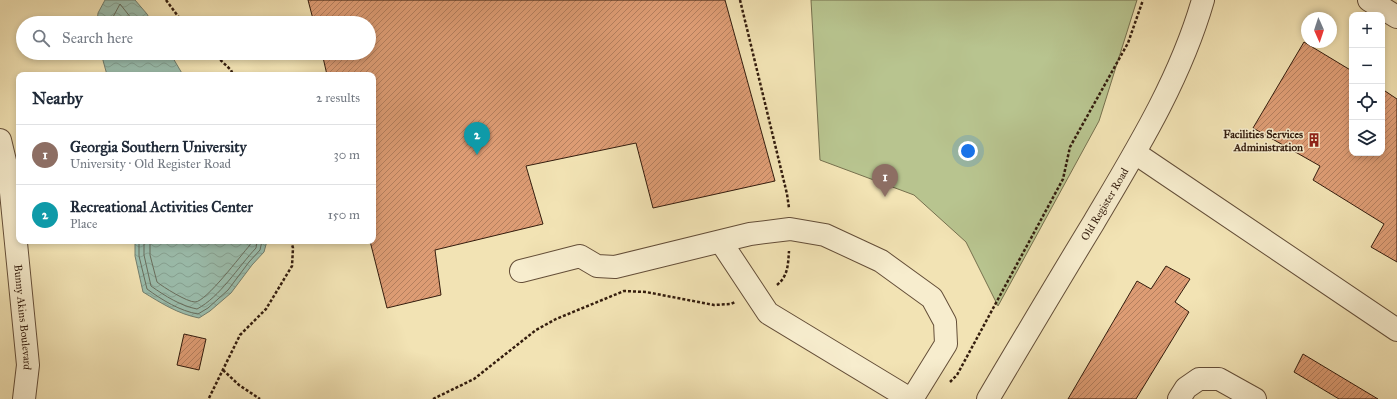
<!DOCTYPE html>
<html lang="en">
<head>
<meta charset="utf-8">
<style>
  :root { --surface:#fff; --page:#f6f6f7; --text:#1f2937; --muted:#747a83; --line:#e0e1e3; --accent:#8f2418 }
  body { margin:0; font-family:"IM FELL Great Primer",serif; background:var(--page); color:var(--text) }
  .controls { position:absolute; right:12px; top:12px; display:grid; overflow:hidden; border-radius:8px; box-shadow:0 2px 6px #0003 }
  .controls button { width:36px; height:36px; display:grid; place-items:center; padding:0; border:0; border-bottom:1px solid var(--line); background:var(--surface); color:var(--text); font:20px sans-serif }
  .compass { position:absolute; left:1301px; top:12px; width:36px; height:36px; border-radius:50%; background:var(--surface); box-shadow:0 2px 6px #0003; rotate:177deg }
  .you { position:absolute; left:968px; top:151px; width:14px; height:14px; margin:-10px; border:3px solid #fff; border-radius:50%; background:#1a73e8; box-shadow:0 0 0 6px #1a73e833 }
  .badge { display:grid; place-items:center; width:26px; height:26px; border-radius:50%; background:var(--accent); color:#fff; font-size:13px; font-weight:700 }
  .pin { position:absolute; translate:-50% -33px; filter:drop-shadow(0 1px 2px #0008) }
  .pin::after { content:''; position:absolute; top:21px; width:14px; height:12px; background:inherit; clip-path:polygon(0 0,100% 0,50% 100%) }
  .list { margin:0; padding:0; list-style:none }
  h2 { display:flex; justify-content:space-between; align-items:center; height:52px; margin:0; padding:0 16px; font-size:17px }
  h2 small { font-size:13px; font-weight:400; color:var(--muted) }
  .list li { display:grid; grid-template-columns:26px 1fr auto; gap:12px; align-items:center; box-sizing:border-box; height:60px; padding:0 16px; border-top:1px solid var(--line) }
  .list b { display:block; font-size:15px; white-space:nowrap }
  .list p { margin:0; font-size:13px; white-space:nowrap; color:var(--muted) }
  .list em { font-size:13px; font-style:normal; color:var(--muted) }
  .icon { flex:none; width:22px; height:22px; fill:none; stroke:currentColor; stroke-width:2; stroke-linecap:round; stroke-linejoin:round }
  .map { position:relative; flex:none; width:1397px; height:399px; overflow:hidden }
  .search { position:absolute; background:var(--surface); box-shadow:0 2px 6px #0003; left:16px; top:16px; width:360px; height:44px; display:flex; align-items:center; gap:10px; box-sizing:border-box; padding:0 14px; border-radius:22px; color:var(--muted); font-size:15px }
  .panel { position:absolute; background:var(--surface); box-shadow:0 2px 6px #0003; left:16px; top:72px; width:360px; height:172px; border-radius:8px }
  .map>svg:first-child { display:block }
  .green { fill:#b8c48f; stroke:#76704e }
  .water { fill:url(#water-waves); stroke:#727e6e }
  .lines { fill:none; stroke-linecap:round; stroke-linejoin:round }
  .shore { stroke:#686e5e; stroke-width:1 }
  .building { fill:url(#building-hatch); stroke:#341d0e }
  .minor-casing { stroke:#644e38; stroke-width:24 }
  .path { stroke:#341d0e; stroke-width:2.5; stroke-dasharray:3 2; stroke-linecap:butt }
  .minor { stroke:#f7edce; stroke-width:22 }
  .labels { text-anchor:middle; stroke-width:3; stroke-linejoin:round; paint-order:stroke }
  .poi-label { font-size:11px; font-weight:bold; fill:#341d0e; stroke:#f7edce; text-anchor:end }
  .street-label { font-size:11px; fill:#341d0e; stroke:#f7edce }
</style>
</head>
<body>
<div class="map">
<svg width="1397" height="399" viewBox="0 0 1397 399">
  <defs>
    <pattern id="water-waves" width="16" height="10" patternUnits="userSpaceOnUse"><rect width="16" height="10" fill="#9bbeae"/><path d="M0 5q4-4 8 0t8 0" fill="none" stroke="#86a394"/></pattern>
    <pattern id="building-hatch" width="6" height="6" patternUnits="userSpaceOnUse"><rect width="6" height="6" fill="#dd9c74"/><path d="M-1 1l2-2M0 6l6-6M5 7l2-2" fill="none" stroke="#b47f5e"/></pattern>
  </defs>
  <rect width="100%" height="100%" fill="#f2e3b4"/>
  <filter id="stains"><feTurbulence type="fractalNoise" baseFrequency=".005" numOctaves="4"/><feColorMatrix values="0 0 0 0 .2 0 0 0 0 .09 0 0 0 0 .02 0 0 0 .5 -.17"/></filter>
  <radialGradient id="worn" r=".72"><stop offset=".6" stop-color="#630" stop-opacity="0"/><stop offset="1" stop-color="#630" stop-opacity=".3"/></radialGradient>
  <polygon class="green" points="811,0 1137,0 1099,121 998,306 966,242 914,195 820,160"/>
  <g class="water">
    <polygon points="105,0 135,0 147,14 152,23 97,23 98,13"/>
    <polygon points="101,53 170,53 183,75 107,75"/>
    <path d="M135,241H267L264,252L252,265L231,293L210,311L199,318C178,314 161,303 143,292L135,256Z"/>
  </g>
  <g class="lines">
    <g class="shore">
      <polyline points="113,23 113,17 120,4 135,23"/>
      <path d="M139,241V256L147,289C162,300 180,311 198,314L208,308L228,290L249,262L260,250L262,241"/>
      <path d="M144,241V255L151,286C165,296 181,306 197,309C220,297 238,267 256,248L257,241"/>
      <path d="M150,241V255L157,282C163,287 187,302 195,302C206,302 241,255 250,245L251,241"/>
    </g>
  </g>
  <g class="building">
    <polygon points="308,0 725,0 775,181 653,208 636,143 526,166 543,224 435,250 441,295 387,308 370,241 373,241 373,75 327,75 322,53 369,53 369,23 314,23"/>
    <polygon points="1304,42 1352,71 1352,153 1382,153 1382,89 1397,99 1397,262 1371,247 1384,224 1313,180 1320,166 1253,128"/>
    <polygon points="1166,266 1190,279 1175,302 1189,312 1136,399 1068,399 1137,281 1151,289"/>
    <polygon points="184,334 206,339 199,370 177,365"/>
    <polygon points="1303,354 1378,399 1339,399 1294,372"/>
  </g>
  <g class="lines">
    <defs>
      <g id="minor">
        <polyline points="1369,0 1397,17"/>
        <path id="s1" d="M0,140L10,182L28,365L24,399"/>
        <polyline points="1135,153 1397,330"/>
        <polyline points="721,242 768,313 910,399"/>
        <polyline points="521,271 580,256 597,266 615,267 750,234 790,229 825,235 881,261 932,298 945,322 946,344 912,399"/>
        <path id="s2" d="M988,399C1023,340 1058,281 1094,222C1136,151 1180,80 1203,0"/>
        <polyline points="1179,399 1186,388 1199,379 1219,379 1255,399"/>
      </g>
    </defs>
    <use href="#minor" class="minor-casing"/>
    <g class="path">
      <polyline points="166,0 183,23"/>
      <polyline points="740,0 787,194 789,208"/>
      <polyline points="213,53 231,70 233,75"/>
      <path d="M777,285C788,276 788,265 789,251"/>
      <polyline points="223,370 239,385 260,399"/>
      <polyline points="950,382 957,375 1063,179 1070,147 1128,43 1143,0"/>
      <polyline points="209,398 240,335 266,309 292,266 293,248 291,241"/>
      <polyline points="433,399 474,379 536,330 556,319 624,291 646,292 714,305 731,304 735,302"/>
    </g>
    <use href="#minor" class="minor"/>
  </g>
  <defs>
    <symbol id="building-bare" viewBox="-9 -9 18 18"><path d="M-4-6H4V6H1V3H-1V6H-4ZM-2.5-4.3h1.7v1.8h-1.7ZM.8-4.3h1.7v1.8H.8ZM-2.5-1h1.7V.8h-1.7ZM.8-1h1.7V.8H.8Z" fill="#8f2418" stroke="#f7edce" stroke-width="2.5" paint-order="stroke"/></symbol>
  </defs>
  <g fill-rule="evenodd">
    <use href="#building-bare" x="1304" y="130" width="20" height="20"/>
  </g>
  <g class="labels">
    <g class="poi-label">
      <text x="1303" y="138">Facilities Services<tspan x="1303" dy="13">Administration</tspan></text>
    </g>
    <g class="street-label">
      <text dy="4" stroke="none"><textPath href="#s2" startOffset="227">Old Register Road</textPath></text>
      <text dy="4" stroke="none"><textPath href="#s1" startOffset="179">Bunny Akins Boulevard</textPath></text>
    </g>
  </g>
  <rect width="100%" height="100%" filter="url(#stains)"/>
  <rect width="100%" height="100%" fill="url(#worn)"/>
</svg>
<div class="controls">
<button>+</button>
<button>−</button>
<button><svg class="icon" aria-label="locate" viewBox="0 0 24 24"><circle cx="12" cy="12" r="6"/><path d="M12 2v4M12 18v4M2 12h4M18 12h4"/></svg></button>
<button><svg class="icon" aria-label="layers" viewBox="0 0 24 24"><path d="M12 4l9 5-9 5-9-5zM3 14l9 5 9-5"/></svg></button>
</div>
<svg class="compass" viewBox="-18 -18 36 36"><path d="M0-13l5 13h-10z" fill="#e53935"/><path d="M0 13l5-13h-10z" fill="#747a83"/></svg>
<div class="you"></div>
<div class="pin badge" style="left:885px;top:197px;background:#8d6e63">1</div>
<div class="pin badge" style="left:477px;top:155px;background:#0f9aa8">2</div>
<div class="search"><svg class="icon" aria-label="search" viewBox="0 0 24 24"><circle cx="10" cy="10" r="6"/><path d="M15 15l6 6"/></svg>Search here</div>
<section class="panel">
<h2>Nearby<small>2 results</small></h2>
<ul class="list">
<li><span class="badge" style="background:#8d6e63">1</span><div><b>Georgia Southern University</b><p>University · Old Register Road</p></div><em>30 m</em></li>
<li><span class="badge" style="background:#0f9aa8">2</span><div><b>Recreational Activities Center</b><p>Place</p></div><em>150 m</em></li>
</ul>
</section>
</div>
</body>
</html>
